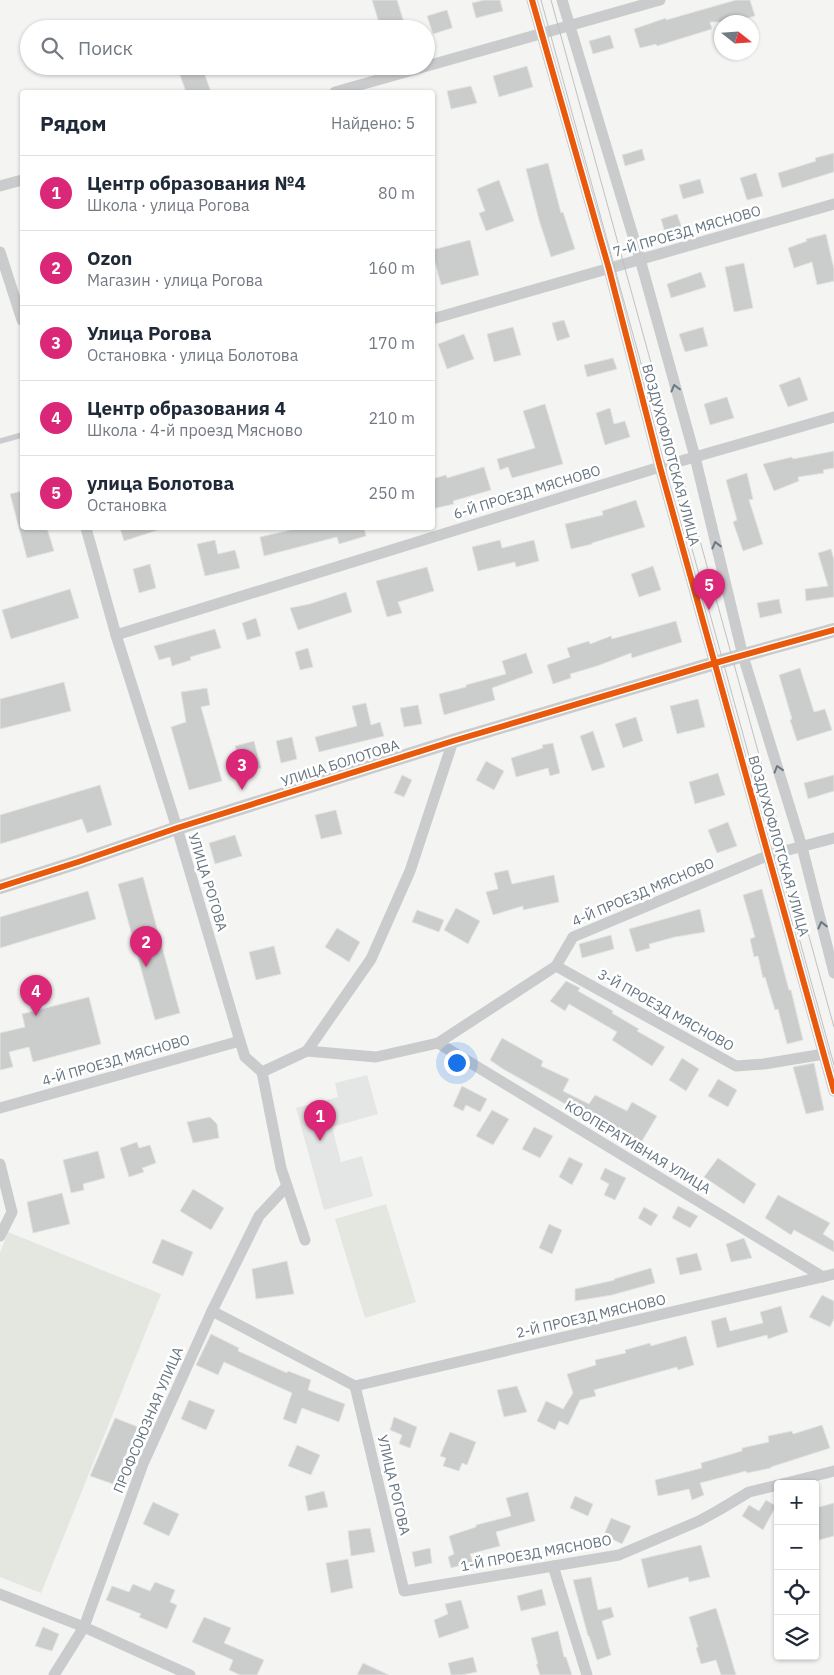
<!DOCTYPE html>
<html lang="ru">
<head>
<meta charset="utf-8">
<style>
  :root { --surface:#fff; --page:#f2f2f3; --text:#1f2937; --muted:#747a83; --line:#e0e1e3; --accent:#db2777 }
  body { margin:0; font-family:"IBM Plex Sans",sans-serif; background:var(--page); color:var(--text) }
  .controls { position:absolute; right:15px; bottom:15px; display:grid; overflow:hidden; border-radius:5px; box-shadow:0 1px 4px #0004 }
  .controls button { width:45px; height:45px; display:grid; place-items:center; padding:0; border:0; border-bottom:1px solid var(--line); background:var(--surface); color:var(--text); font:25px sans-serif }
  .compass { position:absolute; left:714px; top:15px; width:45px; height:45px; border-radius:50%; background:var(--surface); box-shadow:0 1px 4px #0004; rotate:107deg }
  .you { position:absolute; left:456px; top:1062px; width:18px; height:18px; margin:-12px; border:4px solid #fff; border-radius:50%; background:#1a73e8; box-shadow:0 0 0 8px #1a73e833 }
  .badge { display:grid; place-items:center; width:32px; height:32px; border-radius:50%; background:var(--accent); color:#fff; font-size:16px; font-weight:700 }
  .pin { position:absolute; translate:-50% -41px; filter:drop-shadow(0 1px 2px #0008) }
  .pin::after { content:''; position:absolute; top:26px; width:18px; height:15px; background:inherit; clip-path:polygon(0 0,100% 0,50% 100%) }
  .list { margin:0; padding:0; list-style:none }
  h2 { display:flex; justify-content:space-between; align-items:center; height:65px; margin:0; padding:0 20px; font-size:21px }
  h2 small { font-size:16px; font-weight:400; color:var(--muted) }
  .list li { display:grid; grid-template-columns:32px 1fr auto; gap:15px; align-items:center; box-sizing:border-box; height:75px; padding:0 20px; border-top:1px solid var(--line) }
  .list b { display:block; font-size:19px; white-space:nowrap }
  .list p { margin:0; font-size:16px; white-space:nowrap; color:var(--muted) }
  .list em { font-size:16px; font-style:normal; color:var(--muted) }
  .icon { flex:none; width:28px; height:28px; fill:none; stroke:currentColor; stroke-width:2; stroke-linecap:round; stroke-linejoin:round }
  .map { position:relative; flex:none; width:834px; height:1675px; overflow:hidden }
  .search { position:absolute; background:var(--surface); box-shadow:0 1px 4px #0004; left:20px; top:20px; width:415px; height:55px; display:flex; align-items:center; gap:12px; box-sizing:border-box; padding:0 18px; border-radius:28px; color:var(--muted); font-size:19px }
  .panel { position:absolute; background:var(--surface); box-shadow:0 1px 4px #0004; left:20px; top:90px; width:415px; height:440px; border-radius:5px }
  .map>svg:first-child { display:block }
  .built { fill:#e4e5e5 }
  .green { fill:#e4e6e0 }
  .building { fill:#cbcccc; stroke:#e3e3e2 }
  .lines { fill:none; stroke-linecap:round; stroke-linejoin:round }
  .service { stroke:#cacbcc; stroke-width:5.5 }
  .minor { stroke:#cacbcc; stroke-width:11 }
  .tertiary { stroke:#cacbcc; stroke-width:14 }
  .tram { stroke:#c0c1c2; stroke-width:1 }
  .cycleway-casing { stroke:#fff; stroke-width:9 }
  .cycleway { stroke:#e8590c; stroke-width:6 }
  .oneway { stroke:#6a7985 }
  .labels { text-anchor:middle; stroke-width:5; stroke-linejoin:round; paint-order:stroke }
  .street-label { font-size:14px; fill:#657581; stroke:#fff }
</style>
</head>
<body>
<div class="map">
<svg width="834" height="1675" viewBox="0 0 834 1675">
  <rect width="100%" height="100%" fill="#f4f4f2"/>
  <polygon class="built" points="367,1075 378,1114 332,1127 341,1162 362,1156 373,1196 324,1210 296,1108 338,1097 335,1083"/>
  <g class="green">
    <polygon points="386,1204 416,1302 365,1318 335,1219"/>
    <polygon points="8,1232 161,1294 41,1593 0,1577 0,1253"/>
  </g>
  <g class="building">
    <polygon points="372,0 397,0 406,29 381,29"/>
    <polygon points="484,0 500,0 503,11 476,18 472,3"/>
    <polygon points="736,0 750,0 755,16 732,22 710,22 712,29 657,46 656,44 640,48 634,29 666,18 666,20"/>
    <polygon points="447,10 452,26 452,28 433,34 427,16"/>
    <polygon points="610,35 614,48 593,54 589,41"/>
    <polygon points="527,66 533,87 499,97 493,76"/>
    <polygon points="202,67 211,92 186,92 180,75"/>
    <polygon points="471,86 477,103 451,109 447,91"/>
    <polygon points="642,149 645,160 625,166 622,155"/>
    <polygon points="834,153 834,172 782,188 778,173 816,161 815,158"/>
    <polygon points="548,163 561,213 563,212 575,249 551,257 539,220 526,169"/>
    <polygon points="756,173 763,196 747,200 740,178"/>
    <polygon points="700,179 704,193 683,199 679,185"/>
    <polygon points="499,180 514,221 486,231 479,213 485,211 477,189"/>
    <polygon points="677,214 682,228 665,233 661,219"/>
    <polygon points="826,234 834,269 834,281 817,285 812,262 794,268 788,248 807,241 806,239"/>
    <polygon points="470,240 479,275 441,285 432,250"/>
    <polygon points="744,263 753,308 734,312 725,267"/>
    <polygon points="701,272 706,287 671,298 667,284"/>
    <polygon points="564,320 570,337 557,341 552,323"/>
    <polygon points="513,327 521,355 494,362 487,334"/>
    <polygon points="703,327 708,346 685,352 679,334"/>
    <polygon points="464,334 474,359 447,369 438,344"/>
    <polygon points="613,358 617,369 587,377 584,365"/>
    <polygon points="800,377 808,400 788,407 779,385"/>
    <polygon points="727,397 734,418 710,425 704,404"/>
    <polygon points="545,404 563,464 512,478 508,467 500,470 497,459 535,448 523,411"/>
    <polygon points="610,408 614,424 625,421 630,437 605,445 596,413"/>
    <polygon points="834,451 834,468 823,470 824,473 798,477 799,481 774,491 763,464 792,457 793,459"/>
    <polygon points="484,467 491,490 453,501 454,504 432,509 432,479 446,475 447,478"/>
    <polygon points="747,473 753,499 749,500 763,544 743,551 733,522 737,520 726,480"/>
    <polygon points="22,491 22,528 47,528 54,551 27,558 10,494"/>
    <polygon points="636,500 645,527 592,543 592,544 571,549 565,524 603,515 602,511"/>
    <polygon points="120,528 158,528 158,530 124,541"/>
    <polygon points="294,528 364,528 366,536 339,544 337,537 264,556 260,537 295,529"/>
    <polygon points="215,540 218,554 235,550 240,568 205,576 197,544"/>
    <polygon points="500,540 502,548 534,540 539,561 516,567 515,562 478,571 472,547"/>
    <polygon points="831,549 834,560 834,597 806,601 805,589 828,586 818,553"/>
    <polygon points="150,564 156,588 139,593 133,569"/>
    <polygon points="653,566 661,590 639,597 631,574"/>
    <polygon points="427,567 434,591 398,602 402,613 387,617 376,581"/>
    <polygon points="70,589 79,618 11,639 2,610"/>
    <polygon points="346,592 352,612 298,630 290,608 310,604"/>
    <polygon points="779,599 782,613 760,618 757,603"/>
    <polygon points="256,618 261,636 247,640 242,623"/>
    <polygon points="676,621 682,642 632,658 631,653 597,666 570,674 571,678 553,684 547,665 570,657 567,648 589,641 590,644 611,636 612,639"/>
    <polygon points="215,629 221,648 190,657 191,660 172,666 170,657 159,660 154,646"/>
    <polygon points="308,648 313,667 300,670 295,652"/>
    <polygon points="526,653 533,673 492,688 495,700 444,715 439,694 466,687 466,685 506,674 502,661"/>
    <polygon points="800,668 814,712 825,709 832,730 797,741 790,720 792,719 779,675"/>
    <polygon points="64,682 71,711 0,729 0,699"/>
    <polygon points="207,688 210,705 201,707 222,781 189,790 171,727 186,722 181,692"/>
    <polygon points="698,699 705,727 677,734 670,706"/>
    <polygon points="366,703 371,725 380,722 384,736 319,752 315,737 357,726 352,706"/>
    <polygon points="418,705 422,724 404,727 400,708"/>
    <polygon points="636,717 643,741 623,748 615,724"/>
    <polygon points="593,731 605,767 592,771 580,736"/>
    <polygon points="292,737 297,759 281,763 276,741"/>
    <polygon points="254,741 261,768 243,773 235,746"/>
    <polygon points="553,743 560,773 550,776 548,768 516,777 511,758 543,748 542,745"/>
    <polygon points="486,761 504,771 494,790 476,780"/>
    <polygon points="718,773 725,795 695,804 689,782"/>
    <polygon points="402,775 412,780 404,797 394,793"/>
    <polygon points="834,775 834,791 808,799 804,783"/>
    <polygon points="100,785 112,825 87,833 82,819 0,844 0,815"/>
    <polygon points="336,810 342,834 321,839 315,815"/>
    <polygon points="728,822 737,846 717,853 708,830"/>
    <polygon points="235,835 242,856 215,864 209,843"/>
    <polygon points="508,870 512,884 554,875 559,902 523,910 523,906 493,915 486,892 498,889 494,873"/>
    <polygon points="143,877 180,1013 155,1020 118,884"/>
    <polygon points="762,889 789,990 791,990 803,1040 787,1044 778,1009 775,1010 765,977 763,978 758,956 754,957 750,939 755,937 743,895"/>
    <polygon points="88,891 96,919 0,948 0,917"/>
    <polygon points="456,908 480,921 468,944 444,930"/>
    <polygon points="700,909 705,932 675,937 649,944 650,948 636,952 629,929"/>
    <polygon points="417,910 444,920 439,932 412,922"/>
    <polygon points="337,928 360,942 349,962 325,947"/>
    <polygon points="611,935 614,949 582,958 579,944"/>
    <polygon points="274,946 281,974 256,980 249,952"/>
    <polygon points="566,981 580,988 578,991 613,1011 612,1013 639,1029 637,1031 665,1047 652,1066 612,1040 617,1032 569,1004 565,1011 550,1001"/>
    <polygon points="89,997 101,1044 33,1062 29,1047 9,1052 13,1067 0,1070 0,1033 25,1027 22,1014"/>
    <polygon points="502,1038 543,1061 541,1066 569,1079 563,1091 589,1104 595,1095 627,1111 632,1102 657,1116 639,1146 573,1110 574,1109 503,1069 490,1060"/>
    <polygon points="682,1058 699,1069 686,1091 669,1080"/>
    <polygon points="814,1063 824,1110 806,1114 793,1067"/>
    <polygon points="718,1079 737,1090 728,1107 708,1096"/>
    <polygon points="462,1086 487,1099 480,1112 466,1105 463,1111 453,1106"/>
    <polygon points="492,1110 509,1119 493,1145 476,1136"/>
    <polygon points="210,1117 217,1124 219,1138 193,1143 187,1122"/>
    <polygon points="534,1127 553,1136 540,1158 522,1149"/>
    <polygon points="137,1142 139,1148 150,1145 156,1163 142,1168 144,1172 129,1177 120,1148"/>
    <polygon points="98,1151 105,1178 83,1184 84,1190 71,1193 63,1160"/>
    <polygon points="569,1157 583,1164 572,1185 559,1177"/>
    <polygon points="718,1158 756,1184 744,1204 704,1177"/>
    <polygon points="605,1168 626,1178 615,1200 604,1195 609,1184 600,1179"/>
    <polygon points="193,1189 224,1208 211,1230 180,1211"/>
    <polygon points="62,1193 70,1224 33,1233 27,1202"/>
    <polygon points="778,1195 830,1223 823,1234 834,1241 834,1252 794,1230 791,1235 765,1218"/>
    <polygon points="678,1206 698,1216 690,1228 672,1218"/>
    <polygon points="644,1207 658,1215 651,1226 638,1218"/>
    <polygon points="549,1224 562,1230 552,1254 539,1248"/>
    <polygon points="744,1238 752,1258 731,1262 726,1244"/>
    <polygon points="162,1239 193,1252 183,1276 152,1263"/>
    <polygon points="697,1253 702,1270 680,1275 676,1258"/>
    <polygon points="287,1261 294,1294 256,1299 252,1269"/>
    <polygon points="651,1268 655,1283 612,1295 575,1301 575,1289 615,1280 614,1279"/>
    <polygon points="822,1295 834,1301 834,1319 830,1327 809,1317"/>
    <polygon points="781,1306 788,1332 768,1339 767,1335 717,1348 711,1321 726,1317 730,1331 763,1323 760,1312"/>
    <polygon points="211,1334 239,1348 238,1351 287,1373 288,1371 311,1380 308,1390 345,1404 339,1422 302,1408 296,1424 283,1419 292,1393 224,1362 218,1375 196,1365"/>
    <polygon points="686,1336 694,1365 678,1370 677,1367 594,1390 596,1396 580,1400 568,1425 559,1421 555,1430 537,1421 546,1401 563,1409 573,1393 567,1374 596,1365 595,1360 626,1353 625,1350 650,1343 651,1346"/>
    <polygon points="517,1386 527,1412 504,1417 497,1390"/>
    <polygon points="189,1400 215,1410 206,1430 181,1419"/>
    <polygon points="394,1417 417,1427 410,1448 399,1444 402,1435 390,1430"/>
    <polygon points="115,1418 138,1427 113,1484 90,1476"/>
    <polygon points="822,1425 830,1448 771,1467 771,1468 747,1473 746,1471 700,1483 704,1495 692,1500 689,1489 658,1496 655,1480 702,1468 701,1463 742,1451 742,1448 769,1442 768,1436 792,1431 793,1434"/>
    <polygon points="450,1432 476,1442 467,1465 462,1463 459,1471 443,1466 446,1458 440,1456"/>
    <polygon points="297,1445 320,1455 311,1475 288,1466"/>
    <polygon points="324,1491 328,1507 308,1511 305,1496"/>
    <polygon points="528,1492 535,1521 496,1532 500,1546 470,1554 473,1562 451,1568 448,1557 454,1554 449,1536 476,1527 476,1525 511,1516 506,1498"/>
    <polygon points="575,1496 593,1504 588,1516 570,1508"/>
    <polygon points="766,1500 776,1506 763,1530 742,1516 749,1505 759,1511"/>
    <polygon points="153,1502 179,1514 169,1536 143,1524"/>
    <polygon points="834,1503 834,1536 815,1541 815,1508"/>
    <polygon points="611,1518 631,1526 622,1544 604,1535"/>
    <polygon points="370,1528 375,1552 351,1556 348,1531"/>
    <polygon points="701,1545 710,1577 689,1582 688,1577 648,1588 641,1559"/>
    <polygon points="430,1548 432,1563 415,1567 412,1552"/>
    <polygon points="348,1559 353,1588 331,1593 326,1563"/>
    <polygon points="591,1577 598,1610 611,1607 614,1617 602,1621 611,1655 597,1660 589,1636 588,1636 573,1580"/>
    <polygon points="155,1582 175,1590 170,1602 177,1605 167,1629 139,1617 141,1614 106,1600 112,1586 129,1592 133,1584 150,1591"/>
    <polygon points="542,1589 546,1605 521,1611 517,1596"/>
    <polygon points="461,1600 469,1628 439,1638 434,1620 448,1614 445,1604"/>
    <polygon points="716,1608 727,1644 736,1675 721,1675 716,1660 701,1664 696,1648 698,1647 689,1617"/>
    <polygon points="204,1617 231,1628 224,1643 264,1660 257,1675 240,1675 229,1670 233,1660 192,1642"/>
    <polygon points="43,1627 59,1634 52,1651 35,1646"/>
    <polygon points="558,1631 564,1657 566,1657 572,1675 540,1675 536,1664 538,1664 531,1638"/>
    <polygon points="473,1657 477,1672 461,1675 451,1675 448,1663"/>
    <polygon points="363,1663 389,1675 357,1675"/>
  </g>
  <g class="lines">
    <polyline class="service" points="0,441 22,435"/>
    <g class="minor">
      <polyline points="532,0 609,269 660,467 834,1091"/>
      <polyline points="562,0 640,259 695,457 743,656 802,847 834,973"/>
      <polyline points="335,92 660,0"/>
      <polyline points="0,186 22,180"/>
      <polyline points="0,252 22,320"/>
      <polyline points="432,319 834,204"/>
      <polyline points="86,528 116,635 177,828 240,1041 245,1057 262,1072 281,1168 305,1240"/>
      <polyline points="116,635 660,467 834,417"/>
      <polyline points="556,966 736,1066 764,1064 824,1054"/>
      <polyline points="438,1043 823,1277"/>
      <polyline points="307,1051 371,959 410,871 453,741"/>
      <polyline points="262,1072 307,1051 376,1057 438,1043 556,966 573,937 769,855 834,838"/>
      <polyline points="0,1108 240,1041"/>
      <polyline points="0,1164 12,1212 0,1236"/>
      <polyline points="212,1311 355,1386"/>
      <polyline points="355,1386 404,1591 619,1555 699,1521 719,1510 749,1492 778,1485"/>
      <polyline points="355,1386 834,1274"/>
      <polyline points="782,1484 834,1471"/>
      <polyline points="553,1566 587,1675"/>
      <polyline points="0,1594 84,1627 190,1675"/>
      <polyline points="54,1675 84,1627 143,1464 212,1311 259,1216 287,1186"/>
    </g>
    <polyline class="tertiary" points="0,887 78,862 177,828 453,741 715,663 834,630"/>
    <g class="tram">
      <polyline points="541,0 834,1065"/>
      <polyline points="551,0 834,1027"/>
    </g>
    <defs>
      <g id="cycleway">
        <polyline points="532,0 609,269 660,467 834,1091"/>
        <polyline points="0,887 78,862 177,828 453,741 715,663 834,630"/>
      </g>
    </defs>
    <use href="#cycleway" class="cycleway-casing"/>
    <use href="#cycleway" class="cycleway"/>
  </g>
  <defs><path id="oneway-chevron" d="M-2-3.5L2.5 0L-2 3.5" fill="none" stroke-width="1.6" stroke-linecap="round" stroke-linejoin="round" transform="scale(1.25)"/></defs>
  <g class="oneway">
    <use href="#oneway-chevron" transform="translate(675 388) rotate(-105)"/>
    <use href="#oneway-chevron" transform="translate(716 545) rotate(-104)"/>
    <use href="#oneway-chevron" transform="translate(778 769) rotate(-107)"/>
    <use href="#oneway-chevron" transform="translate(822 925) rotate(-104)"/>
  </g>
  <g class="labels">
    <g class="street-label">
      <text transform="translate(687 231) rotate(-16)" y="5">7-Й ПРОЕЗД МЯСНОВО</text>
      <text transform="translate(671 455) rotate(75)" y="5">ВОЗДУХОФЛОТСКАЯ УЛИЦА</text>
      <text transform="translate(527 492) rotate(-17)" y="5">6-Й ПРОЕЗД МЯСНОВО</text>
      <text transform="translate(340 763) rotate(-18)" y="5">УЛИЦА БОЛОТОВА</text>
      <text transform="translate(779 846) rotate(74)" y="5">ВОЗДУХОФЛОТСКАЯ УЛИЦА</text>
      <text transform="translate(208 882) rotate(73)" y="5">УЛИЦА РОГОВА</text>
      <text transform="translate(643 892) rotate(-23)" y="5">4-Й ПРОЕЗД МЯСНОВО</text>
      <text transform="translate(666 1010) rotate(29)" y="5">3-Й ПРОЕЗД МЯСНОВО</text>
      <text transform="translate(116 1060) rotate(-16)" y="5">4-Й ПРОЕЗД МЯСНОВО</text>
      <text transform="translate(638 1147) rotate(31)" y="5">КООПЕРАТИВНАЯ УЛИЦА</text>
      <text transform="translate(591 1316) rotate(-13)" y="5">2-Й ПРОЕЗД МЯСНОВО</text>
      <text transform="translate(148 1420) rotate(-67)" y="5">ПРОФСОЮЗНАЯ УЛИЦА</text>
      <text transform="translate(394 1485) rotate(77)" y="5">УЛИЦА РОГОВА</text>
      <text transform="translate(536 1553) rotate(-10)" y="5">1-Й ПРОЕЗД МЯСНОВО</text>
    </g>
  </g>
</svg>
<div class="controls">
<button>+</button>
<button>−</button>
<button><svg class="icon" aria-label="locate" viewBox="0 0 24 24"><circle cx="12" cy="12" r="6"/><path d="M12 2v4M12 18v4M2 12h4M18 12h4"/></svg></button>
<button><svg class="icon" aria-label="layers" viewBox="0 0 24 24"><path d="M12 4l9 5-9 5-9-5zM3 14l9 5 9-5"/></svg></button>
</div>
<svg class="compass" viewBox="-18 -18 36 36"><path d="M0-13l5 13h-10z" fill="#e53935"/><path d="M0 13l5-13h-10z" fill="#747a83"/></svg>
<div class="you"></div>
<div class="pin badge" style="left:320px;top:1141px">1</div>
<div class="pin badge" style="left:146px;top:967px">2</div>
<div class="pin badge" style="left:242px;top:790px">3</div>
<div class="pin badge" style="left:36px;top:1016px">4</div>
<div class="pin badge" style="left:709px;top:610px">5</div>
<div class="search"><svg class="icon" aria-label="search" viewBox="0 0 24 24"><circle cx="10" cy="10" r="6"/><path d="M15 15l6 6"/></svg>Поиск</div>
<section class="panel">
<h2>Рядом<small>Найдено: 5</small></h2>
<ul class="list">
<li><span class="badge">1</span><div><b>Центр образования №4</b><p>Школа · улица Рогова</p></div><em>80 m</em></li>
<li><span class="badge">2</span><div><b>Ozon</b><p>Магазин · улица Рогова</p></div><em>160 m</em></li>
<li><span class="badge">3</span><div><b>Улица Рогова</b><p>Остановка · улица Болотова</p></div><em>170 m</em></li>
<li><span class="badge">4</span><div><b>Центр образования 4</b><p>Школа · 4-й проезд Мясново</p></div><em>210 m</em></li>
<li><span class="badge">5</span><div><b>улица Болотова</b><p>Остановка</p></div><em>250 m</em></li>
</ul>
</section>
</div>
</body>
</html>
